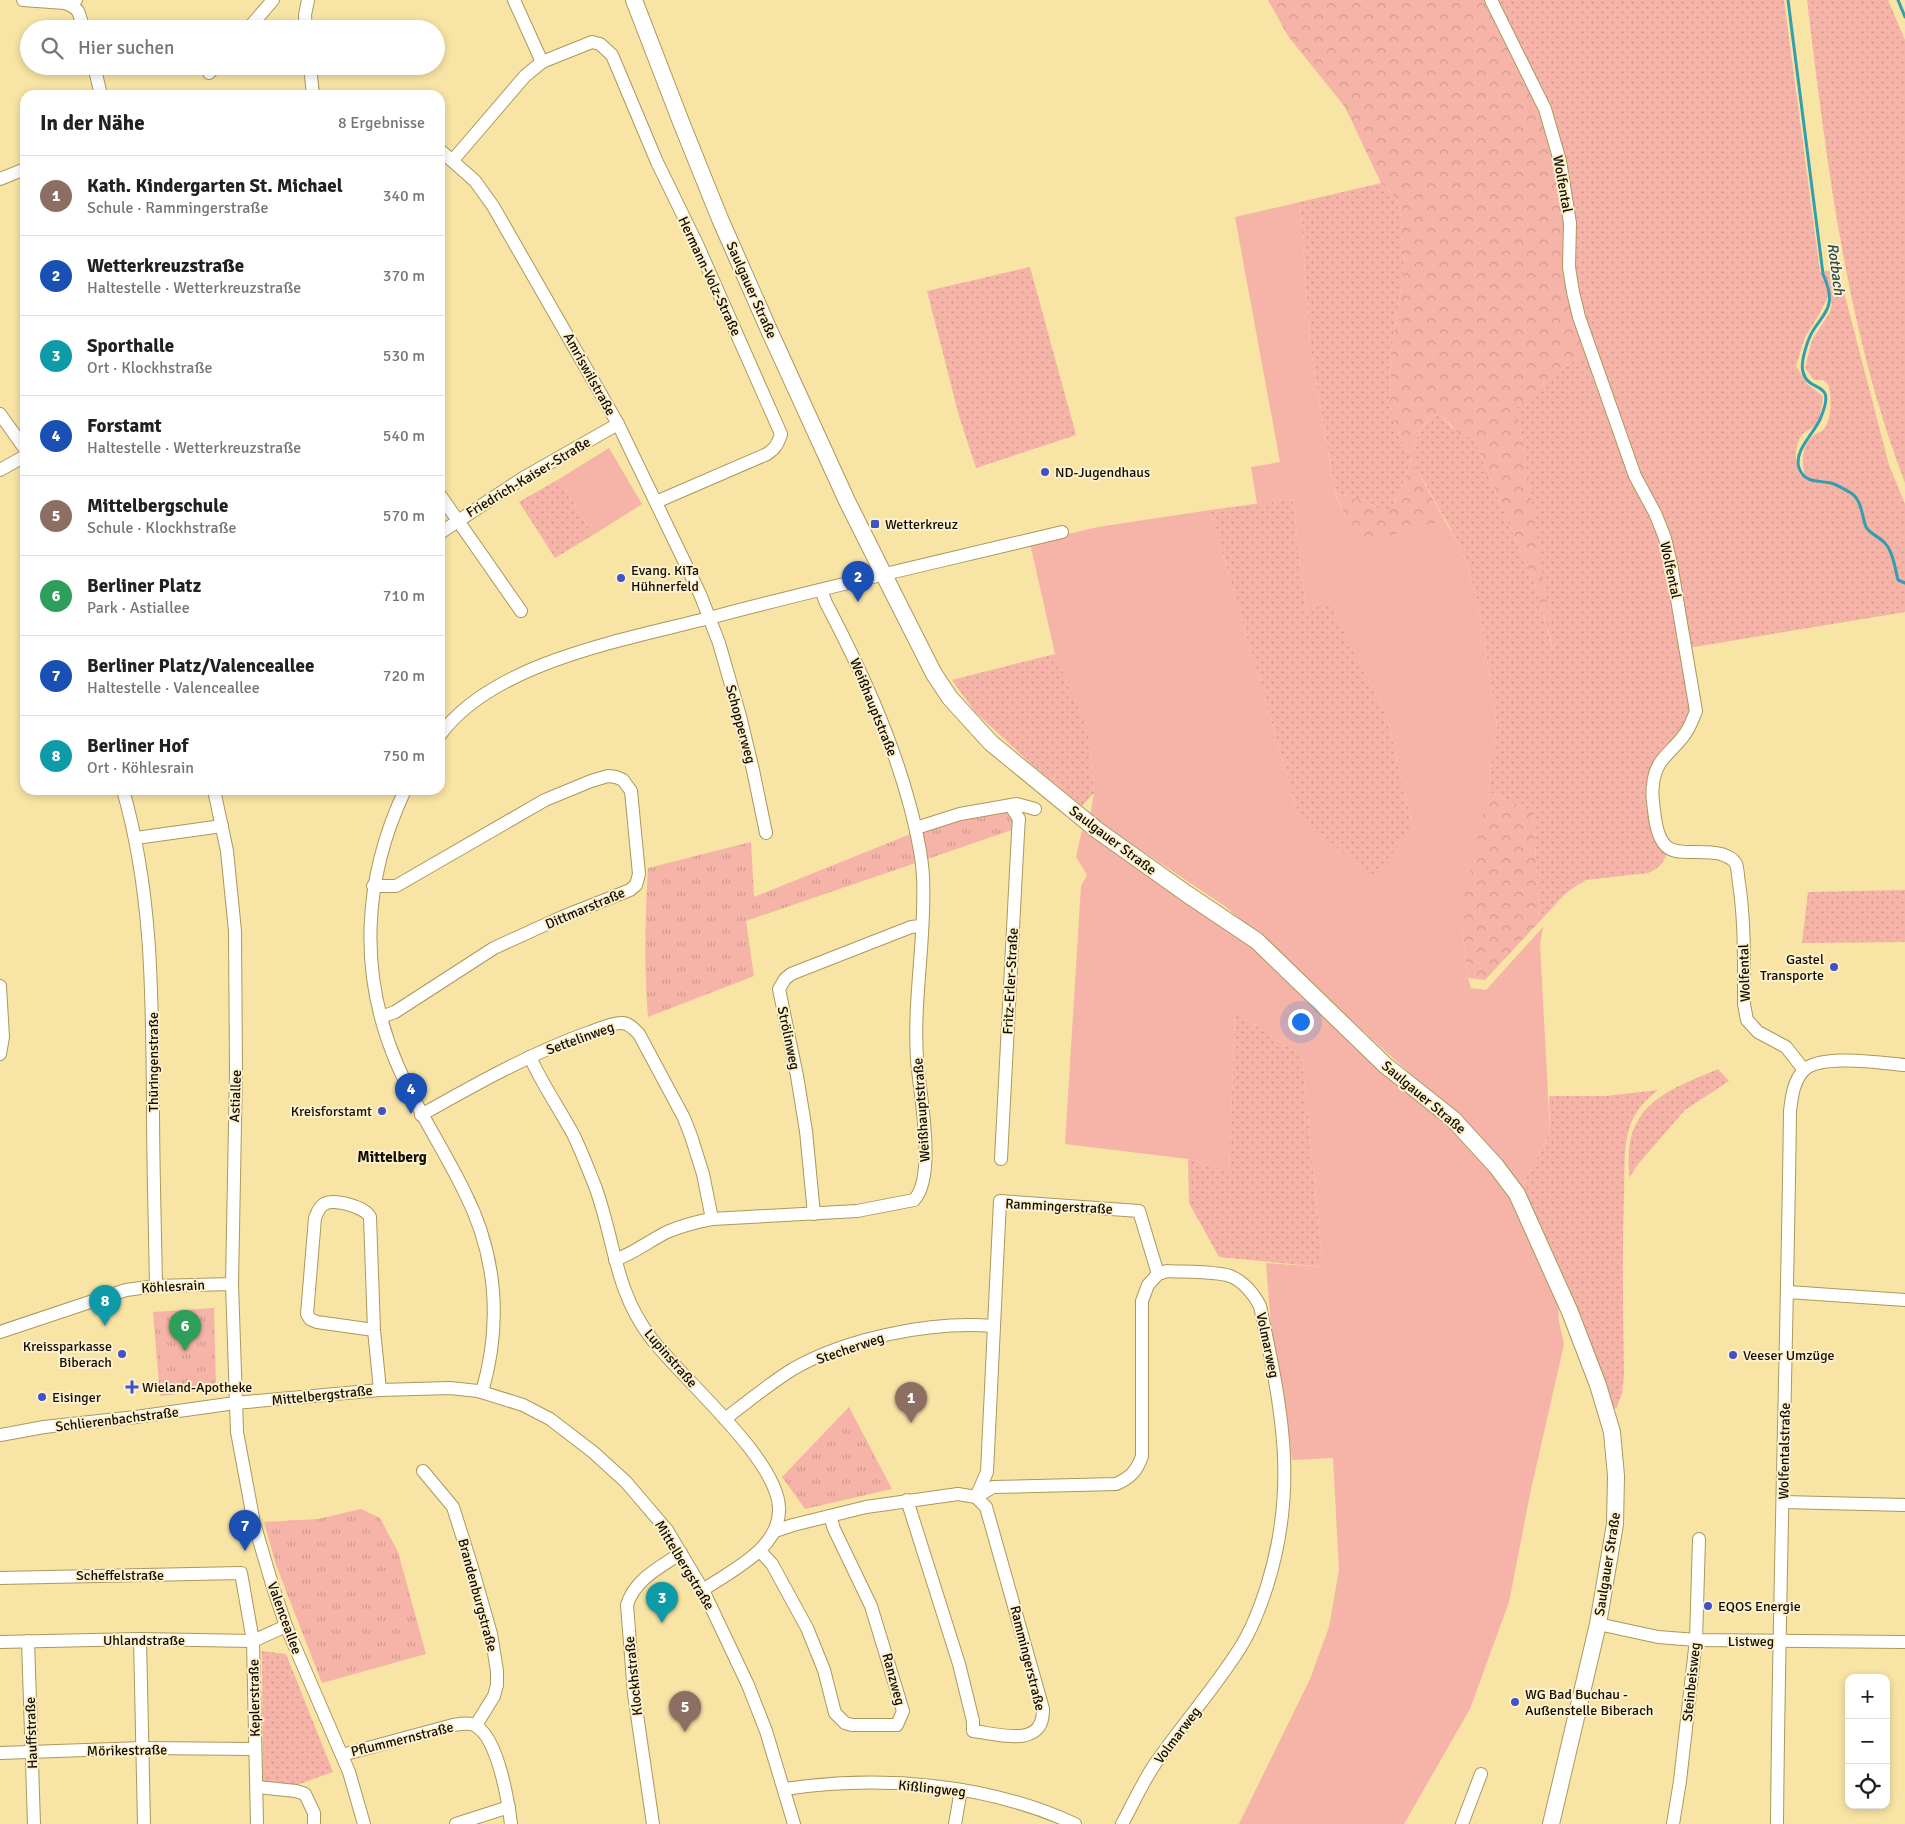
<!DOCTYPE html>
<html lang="de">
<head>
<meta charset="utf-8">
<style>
  :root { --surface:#fff; --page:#f6f6f6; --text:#202124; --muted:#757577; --line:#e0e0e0; --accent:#7c3aed }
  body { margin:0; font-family:Signika,sans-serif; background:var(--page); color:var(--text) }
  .controls { position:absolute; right:15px; bottom:15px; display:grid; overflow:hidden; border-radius:10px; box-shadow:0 2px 8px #0003 }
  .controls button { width:45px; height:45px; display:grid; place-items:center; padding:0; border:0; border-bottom:1px solid var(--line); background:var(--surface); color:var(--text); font:25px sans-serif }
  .you { position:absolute; left:1300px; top:1021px; width:18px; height:18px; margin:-12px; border:4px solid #fff; border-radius:50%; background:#1a73e8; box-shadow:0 0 0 8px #1a73e833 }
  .badge { display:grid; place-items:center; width:32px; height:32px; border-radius:50%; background:var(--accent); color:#fff; font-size:16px; font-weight:700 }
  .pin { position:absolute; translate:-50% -41px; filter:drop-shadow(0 1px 2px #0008) }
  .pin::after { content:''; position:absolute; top:26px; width:18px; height:15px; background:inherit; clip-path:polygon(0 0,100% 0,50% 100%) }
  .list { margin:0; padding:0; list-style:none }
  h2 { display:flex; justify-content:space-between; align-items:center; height:65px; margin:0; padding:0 20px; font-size:21px }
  h2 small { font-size:16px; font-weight:400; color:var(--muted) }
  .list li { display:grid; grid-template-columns:32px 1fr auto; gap:15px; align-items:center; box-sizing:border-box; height:80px; padding:0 20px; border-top:1px solid var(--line) }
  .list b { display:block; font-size:19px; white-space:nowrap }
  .list p { margin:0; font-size:16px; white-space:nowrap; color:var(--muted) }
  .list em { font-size:16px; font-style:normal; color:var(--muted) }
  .icon { flex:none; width:28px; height:28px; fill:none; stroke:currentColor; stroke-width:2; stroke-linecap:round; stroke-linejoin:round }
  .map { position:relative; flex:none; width:1905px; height:1824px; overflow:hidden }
  .search { position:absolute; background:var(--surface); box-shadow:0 2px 8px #0003; left:20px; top:20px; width:425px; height:55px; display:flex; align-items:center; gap:12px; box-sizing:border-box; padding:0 18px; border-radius:28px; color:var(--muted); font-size:19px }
  .panel { position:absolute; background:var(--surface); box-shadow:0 2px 8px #0003; left:20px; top:90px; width:425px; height:705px; border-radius:15px }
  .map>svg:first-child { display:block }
  .grass { fill:url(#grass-dots); fill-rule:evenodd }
  .forest { fill:url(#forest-crowns) }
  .park { fill:url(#park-tufts) }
  .garden { fill:#f5b4a7 }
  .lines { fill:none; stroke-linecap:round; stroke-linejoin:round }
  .stream { stroke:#329eae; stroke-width:3 }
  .minor-casing { stroke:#ac985d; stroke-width:14 }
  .major-casing { stroke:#ac985d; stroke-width:18 }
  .minor { stroke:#fff; stroke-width:12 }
  .major { stroke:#fff; stroke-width:16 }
  .poi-dot { fill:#4252c6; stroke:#fdf1cd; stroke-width:2 }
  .labels { text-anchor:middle; stroke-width:4; stroke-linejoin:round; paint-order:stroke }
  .street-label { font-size:14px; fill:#130c00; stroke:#fdf1cd }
  .poi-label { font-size:14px; fill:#130c00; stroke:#fdf1cd; text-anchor:start }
  .water-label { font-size:15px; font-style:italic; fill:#2b4b51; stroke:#fdf1cd }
  .neighbourhood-label { font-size:15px; font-weight:bold; fill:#130c00; stroke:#fdf1cd }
</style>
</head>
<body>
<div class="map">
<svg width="1905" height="1824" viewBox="0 0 1905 1824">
  <defs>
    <pattern id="grass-dots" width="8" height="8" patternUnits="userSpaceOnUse" patternTransform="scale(1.25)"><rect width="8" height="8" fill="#f5b4a7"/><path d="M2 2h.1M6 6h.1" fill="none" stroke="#d19a8e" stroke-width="1.8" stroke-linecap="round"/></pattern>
    <pattern id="forest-crowns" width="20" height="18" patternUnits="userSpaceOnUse" patternTransform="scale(1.25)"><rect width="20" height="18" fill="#f5b4a7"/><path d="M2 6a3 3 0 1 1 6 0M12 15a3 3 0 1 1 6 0" fill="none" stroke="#d19a8e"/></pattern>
    <pattern id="park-tufts" width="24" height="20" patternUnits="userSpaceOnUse" patternTransform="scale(1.25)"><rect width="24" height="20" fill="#f5b4a7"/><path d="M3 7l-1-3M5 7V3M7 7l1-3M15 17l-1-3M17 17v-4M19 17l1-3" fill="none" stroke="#d19a8e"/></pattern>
  </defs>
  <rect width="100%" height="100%" fill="#f8e4a5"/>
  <g class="grass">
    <path d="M1491,0H1784L1820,272L1838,269L1889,465L1905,504V612L1688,648L1678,577L1581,318ZM1828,296L1832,304L1830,312L1812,340L1805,368L1814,380H1823L1828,384C1832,396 1832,420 1823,430C1821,432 1816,433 1813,436C1803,445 1801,459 1804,472L1801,476C1794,466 1794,445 1802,435C1806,430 1813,429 1817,423C1821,415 1822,405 1823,396L1807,384L1796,366L1805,337L1820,313Z"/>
    <path d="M1807,0H1888L1905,40V483C1846,329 1827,163 1807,0Z"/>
    <path d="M1381,183L1396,198L1401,217L1404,267L1391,354L1390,404L1399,435L1411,458C1416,440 1420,420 1440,414L1452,428L1474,439L1537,591L1553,650L1517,407L1550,378L1586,352L1662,540L1693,711L1650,781L1668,852C1663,863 1659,869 1648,873L1586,880L1576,886L1565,894L1540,921L1533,812L1488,791L1497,724L1480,614L1468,566L1459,544L1411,459L1402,487L1391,509H1379L1362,500L1335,493L1310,345L1300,202Z"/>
    <polygon points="1030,267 1076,435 976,468 959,416 927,291"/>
    <polygon points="559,479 593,535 555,558 519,502"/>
    <polygon points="1293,499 1306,611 1329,602 1387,717 1413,828 1372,879 1298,813 1210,510"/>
    <polygon points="1055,654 1088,729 1094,793 1082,806 1029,762 975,712 952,680"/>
    <polygon points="1905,890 1905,942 1802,943 1808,892"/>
    <polygon points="1235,1012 1302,1056 1323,1267 1219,1257 1189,1203 1188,1159 1229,1171"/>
    <path d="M1718,1069L1729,1081L1685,1110L1639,1163L1629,1178C1629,1169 1628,1159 1629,1150C1634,1099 1677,1087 1718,1069Z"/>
    <path d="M1658,1090C1645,1100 1634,1112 1629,1129C1623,1149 1625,1172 1624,1193C1622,1254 1623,1315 1624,1376L1622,1393L1617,1407L1613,1410L1520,1190L1550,1132L1549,1096H1606Z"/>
    <polygon points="262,1651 286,1654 333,1772 294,1786 263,1784"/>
  </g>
  <g class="forest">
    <path d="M1268,0H1491L1545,109L1560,161L1586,352L1550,378L1517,407L1555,656L1537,591L1474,439L1461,436L1440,414C1419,420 1416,440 1411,459L1445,521L1358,545L1335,493L1362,500L1379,509H1391L1402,487L1411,459L1399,435L1390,404L1391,354L1404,267L1401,217L1396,198L1381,183L1345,107L1288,36Z"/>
    <polygon points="1488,791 1533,812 1540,921 1485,980 1468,978 1460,907"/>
  </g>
  <g class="park">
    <path d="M1028,807L1015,829L746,921L754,976L648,1017C644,967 645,918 648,868L751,842L754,897L938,823Z"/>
    <polygon points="214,1308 216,1389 160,1396 153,1312"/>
    <polygon points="849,1407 892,1489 805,1509 782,1477"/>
    <polygon points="361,1509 380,1518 398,1552 426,1654 322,1683 276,1565 264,1522 318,1519"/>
  </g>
  <g class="garden">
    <polygon points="1300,202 1310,345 1335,494 1358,544 1445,521 1459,544 1468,566 1480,614 1497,724 1488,791 1467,888 1460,907 1468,978 1471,988 1486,990 1543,927 1540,944 1550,1132 1520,1190 1456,1115 1226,907 1090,816 1094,793 1088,730 1055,654 1030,543 1098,527 1210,510 1298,813 1372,878 1413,828 1387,717 1329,603 1306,611 1293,499 1257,504 1251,467 1280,462 1235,217"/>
    <polygon points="609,448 642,504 593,535 559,479"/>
    <polygon points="1082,830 1266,954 1447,1124 1514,1196 1557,1283 1559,1322 1564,1344 1530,1494 1509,1602 1470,1709 1404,1824 1239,1824 1310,1679 1329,1627 1339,1570 1333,1458 1292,1460 1284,1393 1271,1327 1266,1263 1323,1267 1302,1056 1235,1012 1229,1172 1188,1159 1065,1144 1081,886 1087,875 1076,857"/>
  </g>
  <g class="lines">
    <g class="stream">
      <path d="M1788,0L1823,274C1827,283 1831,293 1829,303C1828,312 1819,321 1814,329C1808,338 1800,362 1803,372C1809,395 1837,378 1821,417C1816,432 1793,450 1799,468C1805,484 1818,480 1831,483C1837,485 1846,490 1851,493C1862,500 1862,517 1866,527C1869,533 1879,537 1884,542C1893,551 1895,568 1898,580L1905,583"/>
      <polyline points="1898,0 1905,17"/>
    </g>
    <defs>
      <g id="minor">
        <polyline points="23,0 65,3 72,6"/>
        <polyline points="76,0 72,6 78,11 84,29"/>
        <path d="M514,0L542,62L592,42L600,44L612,55L657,162L697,244L781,434C778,444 775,449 767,454L656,502"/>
        <path d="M1491,0L1545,109L1560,161L1570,223L1569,267L1573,292L1579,317L1635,476L1655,513L1665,538L1671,564L1696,711C1692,721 1689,730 1682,738C1668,755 1655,761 1653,785C1651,796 1654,807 1655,818C1662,867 1687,846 1721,854C1727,856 1733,858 1736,864C1738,869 1738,878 1739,883C1745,923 1744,964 1744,1004L1747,1020L1758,1032L1786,1047L1804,1070"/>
        <polyline points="248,29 273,0"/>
        <polyline points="306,29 305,15 308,0"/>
        <polyline points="94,66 101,95"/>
        <polyline points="310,66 313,95"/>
        <polyline points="209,73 216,66"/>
        <polyline points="440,150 475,181 493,206 618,424 700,594 719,643 740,716 753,770 766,833"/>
        <polyline points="453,160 525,76 542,62"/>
        <polyline points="0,179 25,169"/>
        <polyline points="0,414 25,449"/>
        <polyline points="0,470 25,456"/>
        <polyline points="440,495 521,611"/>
        <polyline points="440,533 523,478 618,424"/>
        <path d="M440,735C494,661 629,639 713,617C829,586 946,560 1062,532"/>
        <path d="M123,790C153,894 152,998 153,1105C153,1165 155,1226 156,1286"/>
        <polyline points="214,790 227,851 235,931 236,1071 232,1284 237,1432 254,1523 272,1584 286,1626 349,1772 364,1824"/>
        <path d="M405,790C363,879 358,973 397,1064C416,1108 443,1148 464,1191C497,1255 502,1324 482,1392"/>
        <polyline points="916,828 960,814 1017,804 1035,809"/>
        <polyline points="136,838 222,826"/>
        <polyline points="373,886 396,886 545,800 591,781 608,776 616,777 623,780 631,791 639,874 636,885 630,890 562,917 494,948 395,1012 381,1017"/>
        <polyline points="0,986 3,1037 0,1054"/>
        <path d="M530,1057C542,1084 559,1108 573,1134C581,1150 588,1169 595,1186C615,1240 614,1290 651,1338C681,1378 778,1459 779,1508C781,1548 732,1570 703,1590"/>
        <path d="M421,1115C476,1084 531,1053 590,1032C600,1029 613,1022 623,1023C630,1024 634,1029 639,1034L684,1118L691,1136L703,1174L712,1219"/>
        <polyline points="1001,1159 1018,833 1019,819 1011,806"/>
        <polyline points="814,1214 806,1131 797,1076 779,989 785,979 791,974 911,927 921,926"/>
        <path d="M615,1260C634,1253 649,1241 667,1232C681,1226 696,1222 712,1219L857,1211L914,1200C937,1176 919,1091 917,1059C913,998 926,937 923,877C922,853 916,829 910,806C891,735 860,668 826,603L821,590"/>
        <polyline points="1788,1292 1905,1300"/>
        <path d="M374,1330L317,1322L310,1319L307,1314L315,1218C317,1213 319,1207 324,1204C334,1198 365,1207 370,1217L374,1330L380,1390"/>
        <polyline points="0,1332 126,1290 156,1286 232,1284"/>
        <path d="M725,1419C747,1402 769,1384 793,1369C847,1338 931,1321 993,1326"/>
        <polyline points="0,1435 44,1427 136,1417 235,1403 380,1390 450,1388 478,1391 523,1405 550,1419 593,1452 626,1482 667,1530 703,1590 748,1685 766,1731 794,1824"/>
        <polyline points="423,1471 453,1507 471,1564 491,1634 497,1671 497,1685 494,1696 476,1725"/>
        <path d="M907,1500L959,1664L973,1721V1731C999,1734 1044,1749 1043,1709L986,1507L976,1497L987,1472L1000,1201L1139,1211L1158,1274"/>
        <polyline points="1783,1502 1905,1505"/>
        <path d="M775,1531L793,1525L866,1507L958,1494L976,1497L993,1487L1116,1484C1130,1478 1137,1471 1142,1456V1301L1148,1285L1158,1274L1167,1271C1183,1272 1215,1271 1230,1276C1243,1281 1254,1294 1260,1306C1281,1406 1299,1485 1267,1586C1260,1608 1252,1629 1240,1648C1214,1689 1182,1725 1155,1764C1142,1783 1133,1804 1122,1824"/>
        <polyline points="760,1551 772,1564 807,1628 824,1670 835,1713 845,1723 852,1725 897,1725 903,1711 871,1606 834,1529 830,1516"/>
        <polyline points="0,1578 241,1573 253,1641 257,1824"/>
        <polyline points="1598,1624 1658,1637 1696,1640 1905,1642"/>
        <polyline points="140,1639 144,1824"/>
        <polyline points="28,1641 34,1824"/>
        <polyline points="0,1642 140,1639 253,1641 286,1626"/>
        <polyline points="0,1753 143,1748 254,1749"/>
        <path d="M342,1755L453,1725C460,1724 470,1722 476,1726C498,1739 508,1800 511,1824"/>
        <polyline points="257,1787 296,1791 305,1794 314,1813 314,1824"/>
        <path d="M785,1789C881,1775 986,1783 1075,1824"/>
        <polyline points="456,1824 509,1807"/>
        <path d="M653,1824L634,1694L627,1605C635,1579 659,1568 681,1553"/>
        <polyline points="955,1824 961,1790"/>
        <polyline points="1462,1824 1481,1774"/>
        <polyline points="1673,1824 1680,1781 1696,1640 1699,1539"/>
        <path d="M1777,1824C1779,1586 1787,1349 1790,1111C1792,1096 1793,1083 1803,1071C1818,1053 1883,1063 1905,1065"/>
      </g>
      <polyline id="major" points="634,0 681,122 720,219 769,330 847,501 884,575 934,674 950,698 991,743 1097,830 1187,894 1257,941 1385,1065 1453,1119 1496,1166 1517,1194 1570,1312 1598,1385 1612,1432 1616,1476 1615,1524 1598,1624 1551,1824"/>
    </defs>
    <use href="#minor" class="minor-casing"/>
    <use href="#major" class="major-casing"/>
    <use href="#minor" class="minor"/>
    <use href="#major" class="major"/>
  </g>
  <g class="poi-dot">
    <circle cx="1045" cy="472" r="5"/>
    <rect x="870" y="519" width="10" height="10" rx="2.5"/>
    <circle cx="621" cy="578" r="5"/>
    <circle cx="1834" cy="967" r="5"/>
    <circle cx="382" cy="1111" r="5"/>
    <circle cx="122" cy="1354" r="5"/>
    <circle cx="1733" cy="1355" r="5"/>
    <path d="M129.5 1379.5h5v5h5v5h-5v5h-5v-5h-5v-5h5z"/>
    <circle cx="42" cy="1397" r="5"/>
    <circle cx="1708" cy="1606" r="5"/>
    <circle cx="1515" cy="1702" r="5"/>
  </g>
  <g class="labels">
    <g class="street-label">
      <text transform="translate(1563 184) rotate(80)" y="5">Wolfental</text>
      <text transform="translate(710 276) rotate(65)" y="5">Hermann-Volz-Straße</text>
      <text transform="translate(752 290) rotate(66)" y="5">Saulgauer Straße</text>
      <text transform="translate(590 374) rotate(61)" y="5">Amriswilstraße</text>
      <text transform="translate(528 477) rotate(-31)" y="5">Friedrich-Kaiser-Straße</text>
      <text transform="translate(1671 570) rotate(78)" y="5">Wolfental</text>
      <text transform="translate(874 707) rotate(68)" y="5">Weißhauptstraße</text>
      <text transform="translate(741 724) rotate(75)" y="5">Schopperweg</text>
      <text transform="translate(1113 840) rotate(37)" y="5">Saulgauer Straße</text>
      <text transform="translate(585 908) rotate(-23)" y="5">Dittmarstraße</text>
      <text transform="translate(1744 973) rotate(-92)" y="5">Wolfental</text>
      <text transform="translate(1010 981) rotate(-87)" y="5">Fritz-Erler-Straße</text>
      <text transform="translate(580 1038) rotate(-20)" y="5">Settelinweg</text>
      <text transform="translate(789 1038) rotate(78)" y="5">Strölinweg</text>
      <text transform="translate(153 1062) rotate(-90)" y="5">Thüringenstraße</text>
      <text transform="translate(235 1096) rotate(-88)" y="5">Astiallee</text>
      <text transform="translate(1424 1097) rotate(40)" y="5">Saulgauer Straße</text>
      <text transform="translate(921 1110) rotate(-94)" y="5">Weißhauptstraße</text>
      <text transform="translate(1059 1206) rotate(3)" y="5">Rammingerstraße</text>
      <text transform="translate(173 1286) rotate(-3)" y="5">Köhlesrain</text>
      <text transform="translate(1268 1345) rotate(78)" y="5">Volmarweg</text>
      <text transform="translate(850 1348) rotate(-19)" y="5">Stecherweg</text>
      <text transform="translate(671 1358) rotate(49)" y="5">Lupinstraße</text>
      <text transform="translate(322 1395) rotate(-6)" y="5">Mittelbergstraße</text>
      <text transform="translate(117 1419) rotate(-7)" y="5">Schlierenbachstraße</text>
      <text transform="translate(1784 1451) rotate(-89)" y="5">Wolfentalstraße</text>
      <text transform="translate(1607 1564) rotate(-81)" y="5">Saulgauer Straße</text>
      <text transform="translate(685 1565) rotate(59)" y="5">Mittelbergstraße</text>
      <text x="120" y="1580">Scheffelstraße</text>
      <text transform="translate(478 1595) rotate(75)" y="5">Brandenburgstraße</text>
      <text transform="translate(285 1618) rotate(70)" y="5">Valenceallee</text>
      <text x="144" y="1645">Uhlandstraße</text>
      <text x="1751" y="1646">Listweg</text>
      <text transform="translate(1028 1658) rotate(76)" y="5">Rammingerstraße</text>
      <text transform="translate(633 1676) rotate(-96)" y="5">Klockhstraße</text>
      <text transform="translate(894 1679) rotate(75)" y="5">Ranzweg</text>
      <text transform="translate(1691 1682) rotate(-84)" y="5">Steinbeisweg</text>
      <text transform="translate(254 1698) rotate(-91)" y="5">Keplerstraße</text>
      <text transform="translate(31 1733) rotate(-92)" y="5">Hauffstraße</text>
      <text transform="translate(1177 1735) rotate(-53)" y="5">Volmarweg</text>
      <text transform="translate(402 1739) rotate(-14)" y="5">Pflummernstraße</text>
      <text transform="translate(127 1750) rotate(-1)" y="5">Mörikestraße</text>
      <text transform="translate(932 1788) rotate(6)" y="5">Kißlingweg</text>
    </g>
    <g class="poi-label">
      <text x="1055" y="477">ND-Jugendhaus</text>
      <text x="885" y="529">Wetterkreuz</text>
      <text x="631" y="575">Evang. KiTa<tspan x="631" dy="16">Hühnerfeld</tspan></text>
      <text x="1824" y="964" text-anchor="end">Gastel<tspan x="1824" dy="16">Transporte</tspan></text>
      <text x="372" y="1116" text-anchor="end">Kreisforstamt</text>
      <text x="112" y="1351" text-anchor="end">Kreissparkasse<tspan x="112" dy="16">Biberach</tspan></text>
      <text x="1743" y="1360">Veeser Umzüge</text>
      <text x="142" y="1392">Wieland-Apotheke</text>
      <text x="52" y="1402">Eisinger</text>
      <text x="1718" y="1611">EQOS Energie</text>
      <text x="1525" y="1699">WG Bad Buchau -<tspan x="1525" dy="16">Außenstelle Biberach</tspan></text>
    </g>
    <g class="water-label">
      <text transform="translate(1836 269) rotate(82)" y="5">Rotbach</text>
    </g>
    <g class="neighbourhood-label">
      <text x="392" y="1162">Mittelberg</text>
    </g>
  </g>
</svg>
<div class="controls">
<button>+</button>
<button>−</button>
<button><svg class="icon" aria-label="locate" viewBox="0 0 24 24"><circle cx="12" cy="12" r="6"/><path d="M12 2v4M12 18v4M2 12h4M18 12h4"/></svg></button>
</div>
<div class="you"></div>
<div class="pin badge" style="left:911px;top:1423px;background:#8d6e63">1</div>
<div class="pin badge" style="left:858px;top:602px;background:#1a4fb4">2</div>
<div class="pin badge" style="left:662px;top:1623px;background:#0f9aa8">3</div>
<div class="pin badge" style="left:411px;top:1114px;background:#1a4fb4">4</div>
<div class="pin badge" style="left:685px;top:1732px;background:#8d6e63">5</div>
<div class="pin badge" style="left:185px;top:1351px;background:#2e9e5b">6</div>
<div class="pin badge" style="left:245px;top:1551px;background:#1a4fb4">7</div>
<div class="pin badge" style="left:105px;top:1326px;background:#0f9aa8">8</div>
<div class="search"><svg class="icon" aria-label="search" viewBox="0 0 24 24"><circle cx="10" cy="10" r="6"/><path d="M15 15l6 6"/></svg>Hier suchen</div>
<section class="panel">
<h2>In der Nähe<small>8 Ergebnisse</small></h2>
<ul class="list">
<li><span class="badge" style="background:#8d6e63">1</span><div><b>Kath. Kindergarten St. Michael</b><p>Schule · Rammingerstraße</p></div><em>340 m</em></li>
<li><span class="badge" style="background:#1a4fb4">2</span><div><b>Wetterkreuzstraße</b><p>Haltestelle · Wetterkreuzstraße</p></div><em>370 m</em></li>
<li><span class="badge" style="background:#0f9aa8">3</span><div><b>Sporthalle</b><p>Ort · Klockhstraße</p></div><em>530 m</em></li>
<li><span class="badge" style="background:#1a4fb4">4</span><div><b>Forstamt</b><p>Haltestelle · Wetterkreuzstraße</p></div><em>540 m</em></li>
<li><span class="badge" style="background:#8d6e63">5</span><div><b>Mittelbergschule</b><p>Schule · Klockhstraße</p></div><em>570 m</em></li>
<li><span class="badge" style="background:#2e9e5b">6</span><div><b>Berliner Platz</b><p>Park · Astiallee</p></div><em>710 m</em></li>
<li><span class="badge" style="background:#1a4fb4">7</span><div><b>Berliner Platz/Valenceallee</b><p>Haltestelle · Valenceallee</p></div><em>720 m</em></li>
<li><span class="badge" style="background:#0f9aa8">8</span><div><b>Berliner Hof</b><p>Ort · Köhlesrain</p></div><em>750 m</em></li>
</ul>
</section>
</div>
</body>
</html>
